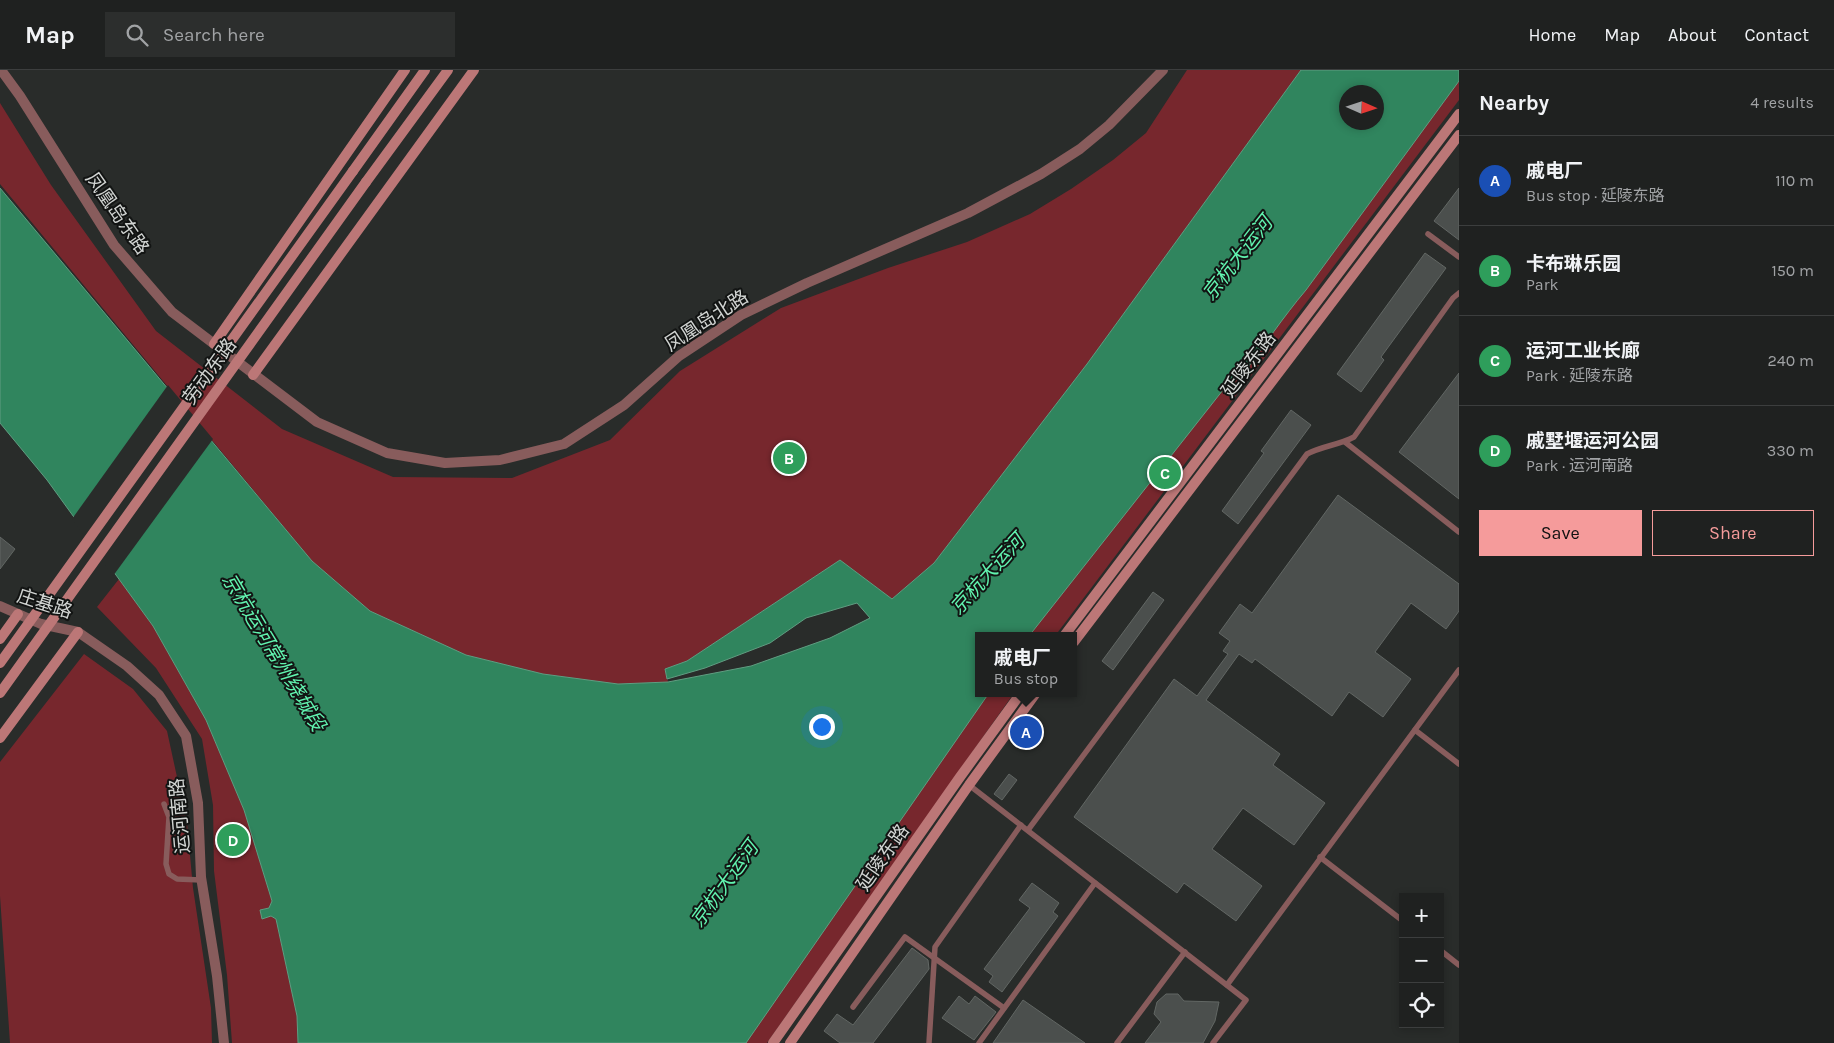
<!DOCTYPE html>
<html lang="en">
<head>
<meta charset="utf-8">
<style>
  :root { --surface:#1f2120; --page:#2c2e2d; --text:#f1f3f6; --muted:#a1a3a5; --line:#3c3e3e; --accent:#f59b9b }
  body { margin:0; font-family:Karla,"Noto Sans SC",sans-serif; background:var(--page); color:var(--text) }
  .controls { position:absolute; right:15px; bottom:15px; display:grid; overflow:hidden; border-radius:0px; box-shadow:0 2px 8px #0003 }
  .controls button { width:45px; height:45px; display:grid; place-items:center; padding:0; border:0; border-bottom:1px solid var(--line); background:var(--surface); color:var(--text); font:25px sans-serif }
  .compass { position:absolute; left:1339px; top:15px; width:45px; height:45px; border-radius:50%; background:var(--surface); box-shadow:0 2px 8px #0003; rotate:93deg }
  .you { position:absolute; left:821px; top:656px; width:18px; height:18px; margin:-12px; border:4px solid #fff; border-radius:50%; background:#1a73e8; box-shadow:0 0 0 8px #1a73e833 }
  .badge { display:grid; place-items:center; width:32px; height:32px; border-radius:50%; background:var(--accent); color:#fff; font-size:16px; font-weight:700 }
  .pin { position:absolute; translate:-50% -50%; border:2px solid #fff; box-shadow:0 1px 5px #0006 }
  .popup { position:absolute; left:975px; top:562px; width:102px; height:65px; box-sizing:border-box; display:grid; place-content:center; border-radius:0px; background:var(--surface); filter:drop-shadow(0 1px 4px #0005); font-size:16px; white-space:nowrap; color:var(--muted) }
  .popup b { font-size:19px; color:var(--text) }
  .popup::after { content:''; position:absolute; left:50%; top:100%; margin-left:-10px; border:10px solid transparent; border-top-color:var(--surface) }
  .list { margin:0; padding:0; list-style:none }
  h2 { display:flex; justify-content:space-between; align-items:center; height:65px; margin:0; padding:0 20px; font-size:21px }
  h2 small { font-size:16px; font-weight:400; color:var(--muted) }
  .list li { display:grid; grid-template-columns:32px 1fr auto; gap:15px; align-items:center; box-sizing:border-box; height:90px; padding:0 20px; border-top:1px solid var(--line) }
  .list b { display:block; font-size:19px; white-space:nowrap }
  .list p { margin:0; font-size:16px; white-space:nowrap; color:var(--muted) }
  .list em { font-size:16px; font-style:normal; color:var(--muted) }
  .actions { display:flex; gap:10px; padding:15px 20px }
  .actions a { flex:1; padding:11px 0; border:1px solid var(--accent); border-radius:0px; text-align:center; font-size:18px; color:var(--accent) }
  .actions .main { background:var(--accent); color:#111 }
  .icon { flex:none; width:28px; height:28px; fill:none; stroke:currentColor; stroke-width:2; stroke-linecap:round; stroke-linejoin:round }
  .map { position:relative; flex:none; width:1459px; height:973px; overflow:hidden }
  header { display:flex; align-items:center; gap:30px; box-sizing:border-box; height:70px; padding:0 25px; background:var(--surface); border-bottom:1px solid var(--line) }
  header strong { font-size:24px }
  nav { display:flex; gap:28px; margin-inline-start:auto; font-size:18px }
  .search { width:350px; height:45px; background:var(--page); display:flex; align-items:center; gap:12px; box-sizing:border-box; padding:0 18px; border-radius:0px; color:var(--muted); font-size:19px }
  main { display:flex }
  aside { flex:1; background:var(--surface) }
  .map>svg:first-child { display:block }
  .green { fill:#77272d }
  .water { fill:#30855e; stroke:#609d81; fill-rule:evenodd }
  .pier { fill:#292c2a }
  .building { fill:#4b4f4d; stroke:#626764 }
  .lines { fill:none; stroke-linecap:round; stroke-linejoin:round }
  .service { stroke:#885c5c; stroke-width:5.5 }
  .minor { stroke:#885c5c; stroke-width:10 }
  .tertiary { stroke:#885c5c; stroke-width:10 }
  .secondary { stroke:#bc7777; stroke-width:10 }
  .secondary-bridge { stroke:#bc7777; stroke-width:10 }
  .labels { text-anchor:middle; stroke-width:4; stroke-linejoin:round; paint-order:stroke }
  .street-label { font-size:19px; fill:#d1d4d2; stroke:#121413 }
  .water-label { font-size:20px; font-style:italic; fill:#61f3af; stroke:#121413 }
</style>
</head>
<body>
<header>
<strong>Map</strong>
<div class="search"><svg class="icon" aria-label="search" viewBox="0 0 24 24"><circle cx="10" cy="10" r="6"/><path d="M15 15l6 6"/></svg>Search here</div>
<nav><a>Home</a><a>Map</a><a>About</a><a>Contact</a></nav>
</header>
<main>
<div class="map">
<svg width="1459" height="973" viewBox="0 0 1459 973">
  <rect width="100%" height="100%" fill="#292c2a"/>
  <g class="green">
    <polygon points="1187,0 1301,0 1087,294 934,493 892,529 840,490 687,591 665,599 668,612 618,614 543,604 466,585 370,541 312,491 0,114 0,33 51,115 156,261 282,359 393,407 512,408 610,370 680,301 781,238 888,198 967,172 1030,144 1071,119 1113,90 1146,63"/>
    <polygon points="1459,0 1459,30 1055,566 1026,566"/>
    <polygon points="119,509 153,556 206,650 244,740 272,831 269,838 260,840 276,849 297,946 298,973 232,973 227,905 214,801 213,735 202,669 156,598 97,537"/>
    <polygon points="84,584 133,619 167,661 187,753 193,818 211,938 212,973 10,973 0,826 0,692"/>
    <polygon points="984,623 1014,623 767,973 730,973"/>
  </g>
  <path class="water" d="M1301,0H1459V11L1306,220C1283,247 1264,276 1243,304L1234,306L1029,566H978V623H989L746,973H298L297,946L276,849L271,846L262,849L260,840L269,838L272,831L244,740L206,650L153,556L47,410L0,353V118L312,491L370,541L466,585L543,604L618,614L668,612L751,596L830,568L870,548L857,533L806,548L770,573L705,598L667,609L665,599L687,591L840,490L892,529L934,493L1087,294ZM1346,22H1376V52H1346Z"/>
  <polygon class="pier" points="168,315 213,369 113,506 72,449"/>
  <g class="building">
    <polygon points="1459,118 1459,170 1434,151"/>
    <polygon points="1425,183 1446,198 1381,287 1384,290 1361,322 1337,304"/>
    <polygon points="1459,303 1459,429 1399,382"/>
    <polygon points="1291,340 1311,355 1238,454 1222,441 1264,383 1261,381"/>
    <polygon points="1338,425 1459,514 1459,541 1446,559 1411,533 1375,582 1411,609 1383,647 1349,622 1332,646 1255,589 1252,593 1239,584 1206,630 1280,684 1273,695 1325,733 1294,775 1243,738 1212,779 1262,816 1236,851 1184,813 1177,823 1074,747 1174,609 1197,626 1228,584 1223,581 1230,571 1219,563 1240,534 1252,543"/>
    <polygon points="0,467 15,479 0,499"/>
    <polygon points="1153,522 1164,530 1113,600 1102,591"/>
    <polygon points="1009,704 1017,710 1002,730 994,724"/>
    <polygon points="1032,813 1059,833 1053,842 1058,846 1002,922 989,912 993,906 984,899 1030,838 1019,830"/>
    <polygon points="912,878 928,890 929,899 873,973 840,973 824,961 837,944 853,955"/>
    <polygon points="1166,924 1178,924 1184,931 1219,932 1215,951 1203,973 1145,973 1161,952 1154,944 1157,932"/>
    <polygon points="959,926 969,934 975,926 996,942 974,970 942,948"/>
    <polygon points="1023,930 1085,973 993,973"/>
  </g>
  <g class="lines">
    <g class="service">
      <polyline points="1428,164 1459,187"/>
      <polyline points="1345,372 1459,462"/>
      <polyline points="1415,660 1459,694"/>
      <polyline points="969,715 1246,930 1213,973"/>
      <polyline points="164,734 169,747 166,794 169,804 177,809 201,810"/>
      <path d="M1028,760L1307,384C1322,376 1339,375 1354,367L1453,228L1459,223"/>
      <polyline points="1320,787 1403,851"/>
      <polyline points="1440,880 1459,895"/>
      <polyline points="1227,915 1459,600"/>
      <polyline points="853,937 905,867 1004,938"/>
      <polyline points="929,973 935,877 1021,755"/>
      <polyline points="979,973 1095,813"/>
      <polyline points="1117,973 1185,882"/>
    </g>
    <polyline class="minor" points="78,562 127,596 159,625 186,666 198,733 201,807 217,906 224,973"/>
    <g class="tertiary">
      <polyline points="1,0 20,26 114,175 172,242 317,352 387,383 445,393 500,390 564,374 624,335 679,286 741,245 807,213 968,143 1041,104 1080,79 1109,55 1163,0"/>
      <polyline points="0,536 41,554 78,562"/>
    </g>
    <g class="secondary">
      <polyline points="353,101 425,0"/>
      <polyline points="366,112 448,0"/>
      <polyline points="214,274 405,0"/>
      <polyline points="253,305 474,0"/>
      <polyline points="1064,566 1459,44"/>
      <polyline points="0,569 18,544"/>
      <polyline points="1074,572 1459,65"/>
      <polyline points="0,668 78,562"/>
      <polyline points="773,973 960,707 1021,623"/>
      <polyline points="790,973 969,715 1036,623"/>
    </g>
    <g class="secondary-bridge">
      <polyline points="0,593 353,101"/>
      <polyline points="0,623 366,112"/>
    </g>
  </g>
  <g class="labels">
    <g class="street-label">
      <text transform="translate(118 143) rotate(55)" y="7">凤凰岛东路</text>
      <text transform="translate(706 250) rotate(-33)" y="7">凤凰岛北路</text>
      <text transform="translate(1248 294) rotate(-53)" y="7">延陵东路</text>
      <text transform="translate(209 301) rotate(-54)" y="7">劳动东路</text>
      <text transform="translate(45 533) rotate(18)" y="7">庄基路</text>
      <text transform="translate(179 746) rotate(-95)" y="7">运河南路</text>
      <text transform="translate(882 787) rotate(-55)" y="7">延陵东路</text>
    </g>
    <g class="water-label">
      <text transform="translate(1237 188) rotate(-52)" y="7">京杭大运河</text>
      <text transform="translate(987 504) rotate(-48)" y="7">京杭大运河</text>
      <text transform="translate(274 582) rotate(59)" y="7">京杭运河常州绕城段</text>
      <text transform="translate(724 814) rotate(-54)" y="7">京杭大运河</text>
    </g>
  </g>
</svg>
<div class="controls">
<button>+</button>
<button>−</button>
<button><svg class="icon" aria-label="locate" viewBox="0 0 24 24"><circle cx="12" cy="12" r="6"/><path d="M12 2v4M12 18v4M2 12h4M18 12h4"/></svg></button>
</div>
<svg class="compass" viewBox="-18 -18 36 36"><path d="M0-13l5 13h-10z" fill="#e53935"/><path d="M0 13l5-13h-10z" fill="#a1a3a5"/></svg>
<div class="you"></div>
<div class="pin badge" style="left:1026px;top:662px;background:#1a4fb4">A</div>
<div class="popup"><b>戚电厂</b>Bus stop</div>
<div class="pin badge" style="left:789px;top:388px;background:#2e9e5b">B</div>
<div class="pin badge" style="left:1165px;top:403px;background:#2e9e5b">C</div>
<div class="pin badge" style="left:233px;top:770px;background:#2e9e5b">D</div>
</div>
<aside>
<h2>Nearby<small>4 results</small></h2>
<ul class="list">
<li><span class="badge" style="background:#1a4fb4">A</span><div><b>戚电厂</b><p>Bus stop · 延陵东路</p></div><em>110 m</em></li>
<li><span class="badge" style="background:#2e9e5b">B</span><div><b>卡布琳乐园</b><p>Park</p></div><em>150 m</em></li>
<li><span class="badge" style="background:#2e9e5b">C</span><div><b>运河工业长廊</b><p>Park · 延陵东路</p></div><em>240 m</em></li>
<li><span class="badge" style="background:#2e9e5b">D</span><div><b>戚墅堰运河公园</b><p>Park · 运河南路</p></div><em>330 m</em></li>
</ul>
<div class="actions"><a class="main">Save</a><a>Share</a></div>
</aside>
</main>
</body>
</html>
